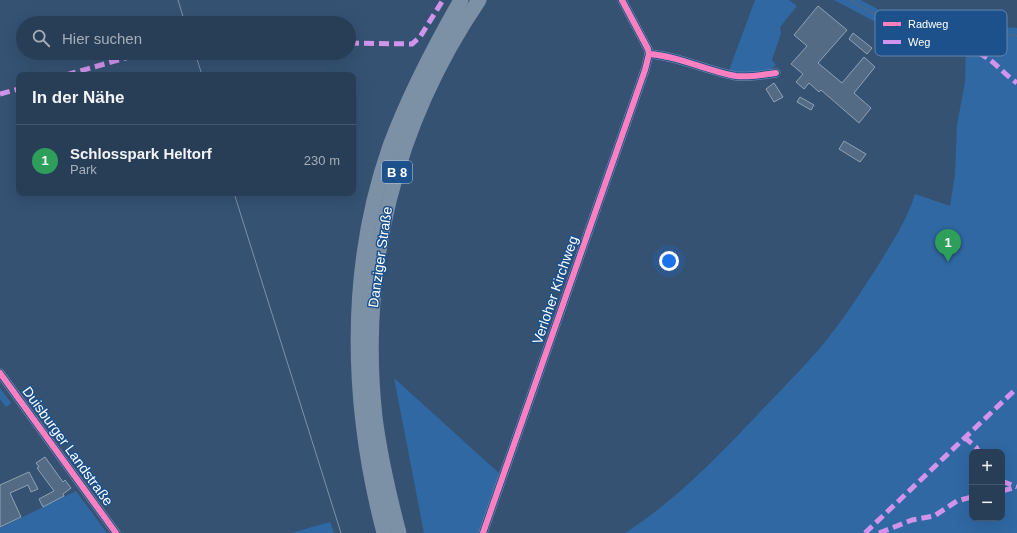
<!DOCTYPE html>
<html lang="de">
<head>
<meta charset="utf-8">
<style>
  :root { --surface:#283e56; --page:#30455c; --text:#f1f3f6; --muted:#a5aeb9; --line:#44576c; --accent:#8abfa5 }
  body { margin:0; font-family:Helvetica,sans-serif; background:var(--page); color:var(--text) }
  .controls { position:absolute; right:12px; bottom:12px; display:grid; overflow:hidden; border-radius:8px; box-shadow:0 4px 16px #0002 }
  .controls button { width:36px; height:36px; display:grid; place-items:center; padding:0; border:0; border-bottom:1px solid var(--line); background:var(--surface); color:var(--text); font:20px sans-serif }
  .you { position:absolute; left:669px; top:261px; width:14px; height:14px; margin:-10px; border:3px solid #fff; border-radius:50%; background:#1a73e8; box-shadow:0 0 0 6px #1a73e833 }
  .badge { display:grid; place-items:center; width:26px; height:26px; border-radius:50%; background:var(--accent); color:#fff; font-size:13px; font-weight:700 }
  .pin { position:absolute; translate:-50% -33px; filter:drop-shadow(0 1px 2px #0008) }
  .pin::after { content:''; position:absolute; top:21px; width:14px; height:12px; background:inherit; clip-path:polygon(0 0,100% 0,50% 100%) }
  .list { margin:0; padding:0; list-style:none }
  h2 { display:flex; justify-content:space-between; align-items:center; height:52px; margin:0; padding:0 16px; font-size:17px }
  h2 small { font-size:13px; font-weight:400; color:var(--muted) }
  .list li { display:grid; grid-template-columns:26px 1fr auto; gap:12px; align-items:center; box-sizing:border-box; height:72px; padding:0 16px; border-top:1px solid var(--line) }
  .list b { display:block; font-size:15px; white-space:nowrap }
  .list p { margin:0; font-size:13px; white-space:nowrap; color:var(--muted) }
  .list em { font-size:13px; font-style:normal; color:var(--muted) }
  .icon { flex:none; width:22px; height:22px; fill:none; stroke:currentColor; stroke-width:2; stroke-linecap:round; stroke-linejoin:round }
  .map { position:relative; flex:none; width:1017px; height:533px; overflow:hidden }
  .search { position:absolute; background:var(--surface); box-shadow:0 4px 16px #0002; left:16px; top:16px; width:340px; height:44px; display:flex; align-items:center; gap:10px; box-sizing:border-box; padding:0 14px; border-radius:22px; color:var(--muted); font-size:15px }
  .panel { position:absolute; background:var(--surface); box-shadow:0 4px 16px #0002; left:16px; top:72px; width:340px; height:124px; border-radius:8px }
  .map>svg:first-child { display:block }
  .green { fill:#3068a3; fill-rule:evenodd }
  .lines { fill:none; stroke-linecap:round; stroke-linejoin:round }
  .stream { stroke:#426790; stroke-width:2.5 }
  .building { fill:#536b85; stroke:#90a2b5 }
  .minor { stroke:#7c91a7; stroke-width:9 }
  .trunk { stroke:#7c90a6; stroke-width:15 }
  .tram { stroke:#7d91a6; stroke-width:1 }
  .quiet { stroke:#d193ec; stroke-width:5; stroke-dasharray:10 5; stroke-linecap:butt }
  .cycleway-casing { stroke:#1c518c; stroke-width:8 }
  .cycleway { stroke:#ff80c0; stroke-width:6 }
  .labels { text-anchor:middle; stroke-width:3; stroke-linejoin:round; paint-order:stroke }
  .shield { fill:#1c518c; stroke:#bbcbdc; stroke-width:1 }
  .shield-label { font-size:13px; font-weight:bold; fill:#fff }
  .street-label { font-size:14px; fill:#fff; stroke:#1c518c }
  .key { fill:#1c518c; stroke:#6085ae; stroke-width:1 }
  .key-label { font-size:11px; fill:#fff }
</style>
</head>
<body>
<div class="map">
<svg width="1017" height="533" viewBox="0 0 1017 533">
  <rect width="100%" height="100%" fill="#355273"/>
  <g class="green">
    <polygon points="755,0 789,0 797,6 780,27 781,33 772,60 776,65 767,73 728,73"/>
    <path d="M834,0H861L890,16L907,22L1017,28V533H625C676,500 718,457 760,412C780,391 801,370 820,348C842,322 861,292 879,264C893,241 907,220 915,194L950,206L955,175L957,125L965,82L966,47L956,43L904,41L900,35ZM972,452H1002V518H972Z"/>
    <polygon points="394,378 501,475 481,533 424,533"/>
    <polygon points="0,388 11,403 6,407 0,399"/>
    <polygon points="76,491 107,533 0,533 0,528"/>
    <polygon points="330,522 334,533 291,533"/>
  </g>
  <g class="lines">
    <polyline class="stream" points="850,0 891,24 910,30 993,33 1017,36"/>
  </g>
  <g class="building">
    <polygon points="818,6 847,30 818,63 842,83 864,57 875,67 854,93 871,108 859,123 821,90 819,92 809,83 804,89 796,82 803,74 791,64 807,46 794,35"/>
    <polygon points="853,33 872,48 867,54 849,39"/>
    <polygon points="774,83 783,97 774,102 766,89"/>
    <polygon points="800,97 814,105 811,110 797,102"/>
    <polygon points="844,141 866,154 860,162 839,149"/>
    <polygon points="45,457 63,482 65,480 71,488 63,494 64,496 43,507 39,499 54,491 37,468 39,467 36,463"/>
    <polygon points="29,472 38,489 31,492 28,485 10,493 21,517 0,527 0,485"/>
  </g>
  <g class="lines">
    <g class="minor">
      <path d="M649,54C679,56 707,71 736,76C750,77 763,75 776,73"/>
      <polyline points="0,373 116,533"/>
      <polyline points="483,533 645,70 649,54 648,49 622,0"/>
    </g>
    <g class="trunk">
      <path d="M384,533C351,407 346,271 390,146C409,95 434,47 461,0"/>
      <path d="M399,533C389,495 380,456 375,417C359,268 395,124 479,0"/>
    </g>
    <g class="tram">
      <polyline points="178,0 185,23"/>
      <polyline points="195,53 202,75"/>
      <polyline points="234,193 341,533"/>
    </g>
    <g class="quiet">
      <polyline points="349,43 412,44 420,37 443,0"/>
      <path d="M893,54C896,51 901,47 905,45C923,38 967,45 984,56C996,63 1005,75 1017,83"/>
      <polyline points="66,75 143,53"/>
      <polyline points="0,94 19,89"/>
      <polyline points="964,437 976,447 979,452"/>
      <polyline points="1002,481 1017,487"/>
      <polyline points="1002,491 1017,487"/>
      <polyline points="865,533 1017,388"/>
      <polyline points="879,533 912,520 934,516 957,501 972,497"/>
    </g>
    <defs>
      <g id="cycleway">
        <path d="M649,54C679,56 707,71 736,76C750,77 763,75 776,73"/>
        <polyline points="0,373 116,533"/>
        <polyline points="483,533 645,70 649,54 648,49 622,0"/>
      </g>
    </defs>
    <use href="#cycleway" class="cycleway-casing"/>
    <use href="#cycleway" class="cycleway"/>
  </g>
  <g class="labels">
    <rect class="shield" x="382" y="161" width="30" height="22" rx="3"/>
    <g class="shield-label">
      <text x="397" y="177">B 8</text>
    </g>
    <g class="street-label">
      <text transform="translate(380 257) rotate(-82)" y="5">Danziger Straße</text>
      <text transform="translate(555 290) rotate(-71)" y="5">Verloher Kirchweg</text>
      <text transform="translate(68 446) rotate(54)" y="5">Duisburger Landstraße</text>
    </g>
  </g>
  <rect x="875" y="10" width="132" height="46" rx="6" class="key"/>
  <rect x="883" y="22" width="18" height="4" fill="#ff80c0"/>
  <rect x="883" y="40" width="18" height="4" fill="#d193ec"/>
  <g class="key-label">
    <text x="908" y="28">Radweg</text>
    <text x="908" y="46">Weg</text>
  </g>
</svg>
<div class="controls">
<button>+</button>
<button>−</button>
</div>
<div class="you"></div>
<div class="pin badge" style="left:948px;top:262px;background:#2e9e5b">1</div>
<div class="search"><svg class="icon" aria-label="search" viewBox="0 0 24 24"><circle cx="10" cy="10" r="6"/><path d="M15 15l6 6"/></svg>Hier suchen</div>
<section class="panel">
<h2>In der Nähe<small></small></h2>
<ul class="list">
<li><span class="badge" style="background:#2e9e5b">1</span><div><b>Schlosspark Heltorf</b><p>Park</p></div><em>230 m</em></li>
</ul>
</section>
</div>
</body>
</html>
